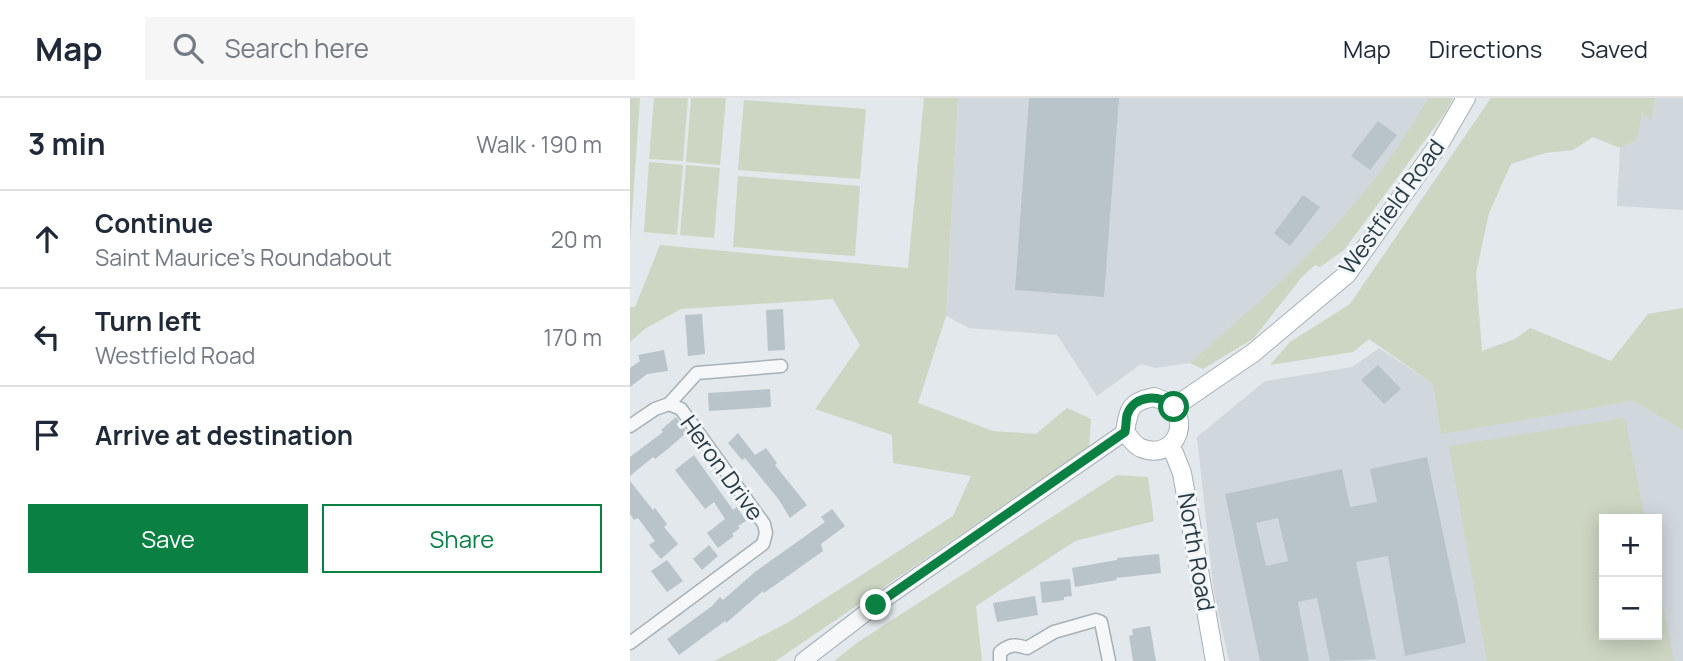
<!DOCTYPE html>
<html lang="en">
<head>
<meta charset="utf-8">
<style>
  :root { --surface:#fff; --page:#f6f6f7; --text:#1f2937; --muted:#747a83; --line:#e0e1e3; --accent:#0b8043 }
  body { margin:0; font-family:Manrope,sans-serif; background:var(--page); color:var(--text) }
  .controls { position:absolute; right:21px; bottom:21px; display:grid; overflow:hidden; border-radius:0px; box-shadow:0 4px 18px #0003 }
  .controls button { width:63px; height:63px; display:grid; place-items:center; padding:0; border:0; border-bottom:2px solid var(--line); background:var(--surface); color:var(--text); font:35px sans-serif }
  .stop { position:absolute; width:21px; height:21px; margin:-16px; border:5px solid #0b8043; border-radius:50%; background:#fff }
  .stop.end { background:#0b8043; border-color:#fff; box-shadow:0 2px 7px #0008 }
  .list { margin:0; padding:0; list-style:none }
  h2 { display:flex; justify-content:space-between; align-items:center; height:91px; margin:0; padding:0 28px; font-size:30px }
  h2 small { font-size:23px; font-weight:400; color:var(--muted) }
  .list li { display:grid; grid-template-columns:46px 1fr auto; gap:21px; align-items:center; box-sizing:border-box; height:98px; padding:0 28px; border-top:2px solid var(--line) }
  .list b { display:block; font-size:26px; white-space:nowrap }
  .list p { margin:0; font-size:23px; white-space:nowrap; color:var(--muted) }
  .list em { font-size:23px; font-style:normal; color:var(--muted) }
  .actions { display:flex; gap:14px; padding:21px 28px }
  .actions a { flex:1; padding:16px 0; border:2px solid var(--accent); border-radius:0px; text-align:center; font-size:24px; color:var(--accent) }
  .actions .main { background:var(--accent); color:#fff }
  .icon { flex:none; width:38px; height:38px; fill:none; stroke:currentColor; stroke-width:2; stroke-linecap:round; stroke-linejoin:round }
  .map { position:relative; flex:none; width:1053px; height:563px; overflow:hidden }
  header { display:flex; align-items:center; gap:42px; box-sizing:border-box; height:98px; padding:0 35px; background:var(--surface); border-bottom:2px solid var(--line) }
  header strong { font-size:33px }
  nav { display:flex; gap:38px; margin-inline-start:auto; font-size:24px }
  .search { width:490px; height:63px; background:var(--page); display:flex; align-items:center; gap:18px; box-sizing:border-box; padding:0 24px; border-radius:0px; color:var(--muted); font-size:26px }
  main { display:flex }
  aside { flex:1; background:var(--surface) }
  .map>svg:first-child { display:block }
  .built { fill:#d0d8dd; fill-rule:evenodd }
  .green { fill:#ccd6c2 }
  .building { fill:#b9c3ca; fill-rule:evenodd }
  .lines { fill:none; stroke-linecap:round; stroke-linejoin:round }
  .minor-casing { stroke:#a6b0b6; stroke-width:15 }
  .tertiary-casing { stroke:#a6b0b6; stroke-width:18 }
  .secondary-casing { stroke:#a6b0b6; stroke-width:20 }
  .minor { stroke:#f5f7f9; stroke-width:12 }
  .tertiary { stroke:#f5f7f9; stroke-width:16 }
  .secondary { stroke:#fff; stroke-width:18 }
  .route { stroke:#0b8043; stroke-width:9 }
  .labels { text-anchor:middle; stroke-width:6; stroke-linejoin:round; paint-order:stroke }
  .street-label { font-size:23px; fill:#283a45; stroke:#f2f6f8 }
</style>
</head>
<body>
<header>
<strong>Map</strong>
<div class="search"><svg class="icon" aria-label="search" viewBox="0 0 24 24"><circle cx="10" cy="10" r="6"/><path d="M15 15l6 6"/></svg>Search here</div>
<nav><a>Map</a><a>Directions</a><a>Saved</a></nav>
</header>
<main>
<aside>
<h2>3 min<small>Walk · 190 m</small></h2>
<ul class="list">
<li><svg class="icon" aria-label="ahead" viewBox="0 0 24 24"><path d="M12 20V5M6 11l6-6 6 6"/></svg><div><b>Continue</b><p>Saint Maurice's Roundabout</p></div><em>20 m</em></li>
<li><svg class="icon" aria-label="left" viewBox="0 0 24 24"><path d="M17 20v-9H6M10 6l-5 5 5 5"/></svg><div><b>Turn left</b><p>Westfield Road</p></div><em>170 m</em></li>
<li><svg class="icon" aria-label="arrive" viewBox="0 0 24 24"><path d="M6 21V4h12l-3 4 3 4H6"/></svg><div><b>Arrive at destination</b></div></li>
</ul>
<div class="actions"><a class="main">Save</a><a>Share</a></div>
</aside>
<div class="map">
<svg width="1053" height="563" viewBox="0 0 1053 563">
  <rect width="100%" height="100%" fill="#e2e8eb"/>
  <g class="built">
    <polygon points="328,0 798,0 777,38 730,101 681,155 634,200 560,265 525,270 511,266 467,298 427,237 339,230 316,218"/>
    <polygon points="1025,0 1053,0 1053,112 987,108 990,50 1007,43 1012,15 1022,21"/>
    <path d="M749,250L803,286L811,335L1003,303L1053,332V563H599L584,495L567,339L635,283L722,269ZM974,421H1027V537H974Z"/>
  </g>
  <g class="green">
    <polygon points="0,0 10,0 0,146"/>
    <polygon points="24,0 58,0 53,63 19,61"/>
    <polygon points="61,0 96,0 90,67 56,64"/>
    <polygon points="294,0 328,0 316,218 288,305 363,333 406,336 437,310 461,321 459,349 150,560 145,563 84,563 157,525 323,418 341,378 263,365 262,337 185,311 230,247 203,201 51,211 16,230 0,244 0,209 5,209 30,147 278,170"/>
    <path d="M798,0H823L815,15L714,152L690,169L685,167L671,180L624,240L573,271L560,265C652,185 738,108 798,0Z"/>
    <polygon points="861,0 1025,0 1022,22 1012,16 1007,43 990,50 963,39 943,52 915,55 881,66 859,115 846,175 852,253 885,241 900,230 981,263 1018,216 1053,210 1053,332 1003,303 811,336 803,286 739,241 723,254 640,267 660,244 720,206"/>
    <polygon points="114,2 236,11 230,81 108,72"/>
    <polygon points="19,64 53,67 47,137 14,134"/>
    <polygon points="56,67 90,70 84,140 50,137"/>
    <polygon points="108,78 230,88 225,158 103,149"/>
    <polygon points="995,320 1015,421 974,421 974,537 1027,537 1027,478 1044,563 857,563 819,348"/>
    <polygon points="487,377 518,379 524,423 445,443 346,508 352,563 204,563 228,544"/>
  </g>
  <g class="building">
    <polygon points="399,0 489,0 474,199 385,192"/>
    <polygon points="748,23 767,37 740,72 721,58"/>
    <polygon points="673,97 690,109 660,148 644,135"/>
    <polygon points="153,211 155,252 138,253 136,212"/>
    <polygon points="72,216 75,256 58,258 55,217"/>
    <polygon points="34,252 38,273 17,276 0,289 0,270 10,263 8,257"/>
    <polygon points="748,267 771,291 754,306 731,282"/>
    <polygon points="140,291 141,309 79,313 78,295"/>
    <polygon points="46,319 57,334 39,350 25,361 23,359 0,378 0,359 33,334 31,332"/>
    <polygon points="108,335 125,357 136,350 147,365 145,367 177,407 160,420 149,402 115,360 112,362 98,345"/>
    <polygon points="64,357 103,412 107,409 116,423 108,428 110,430 102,436 104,438 88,450 77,435 95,421 84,404 75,411 45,372"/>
    <path d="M797,359L836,545L775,558L758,458L726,464L746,561L700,563L687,500L668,504L679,563H630L595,396L712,371L720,409L747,404L740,371ZM648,420L658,463L636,468L626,425Z"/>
    <polygon points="0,383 23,412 25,410 37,426 34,429 48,446 31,461 19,447 25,443 8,420 4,422 0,416"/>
    <polygon points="202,411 215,428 191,446 193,453 134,495 133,493 96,525 95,523 49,557 37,541 82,508 90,499 93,502 125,474 195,424 191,419"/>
    <polygon points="79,447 88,458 72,472 63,461"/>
    <polygon points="529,456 531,475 486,480 487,482 445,489 442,470 487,462 487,460"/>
    <polygon points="37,462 53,483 37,494 21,473"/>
    <polygon points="440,481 442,498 434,499 434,502 412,505 410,484"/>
    <polygon points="405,498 408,517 367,524 363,505"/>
    <polygon points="520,528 526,563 503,563 499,538 503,537 502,531"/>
  </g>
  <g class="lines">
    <defs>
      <g id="minor">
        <polyline points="39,306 67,275 151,268"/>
        <polyline points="0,328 25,311 39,306 51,311 134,426 136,435 133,446 0,545"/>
        <path d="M370,563V554C380,546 386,546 397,550L424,534L466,522L471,524L479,563"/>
      </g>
      <polyline id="tertiary" points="173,563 246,507 495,334"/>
      <g id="secondary">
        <path d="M524,299C568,312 548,365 511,350C505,348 499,339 495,334C499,311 499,304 524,299Z"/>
        <polyline points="544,309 623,255 717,176 811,43 836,0"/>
        <polyline points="538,349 544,355 552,375 585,563"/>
      </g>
    </defs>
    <use href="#minor" class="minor-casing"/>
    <use href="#tertiary" class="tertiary-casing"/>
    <use href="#secondary" class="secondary-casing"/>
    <use href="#minor" class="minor"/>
    <use href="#tertiary" class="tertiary"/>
    <use href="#secondary" class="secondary"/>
  </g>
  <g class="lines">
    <path class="route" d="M246,507L495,334C496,329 496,322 497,317C504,296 531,296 544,309"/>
  </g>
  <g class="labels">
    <g class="street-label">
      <text transform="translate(762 109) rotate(-54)" y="8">Westfield Road</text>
      <text transform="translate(92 370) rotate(54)" y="8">Heron Drive</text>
      <text transform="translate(566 454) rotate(80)" y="8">North Road</text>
    </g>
  </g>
</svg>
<div class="controls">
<button>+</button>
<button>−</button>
</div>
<div class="stop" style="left:544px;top:309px"></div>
<div class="stop end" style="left:246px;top:507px"></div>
</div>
</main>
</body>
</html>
